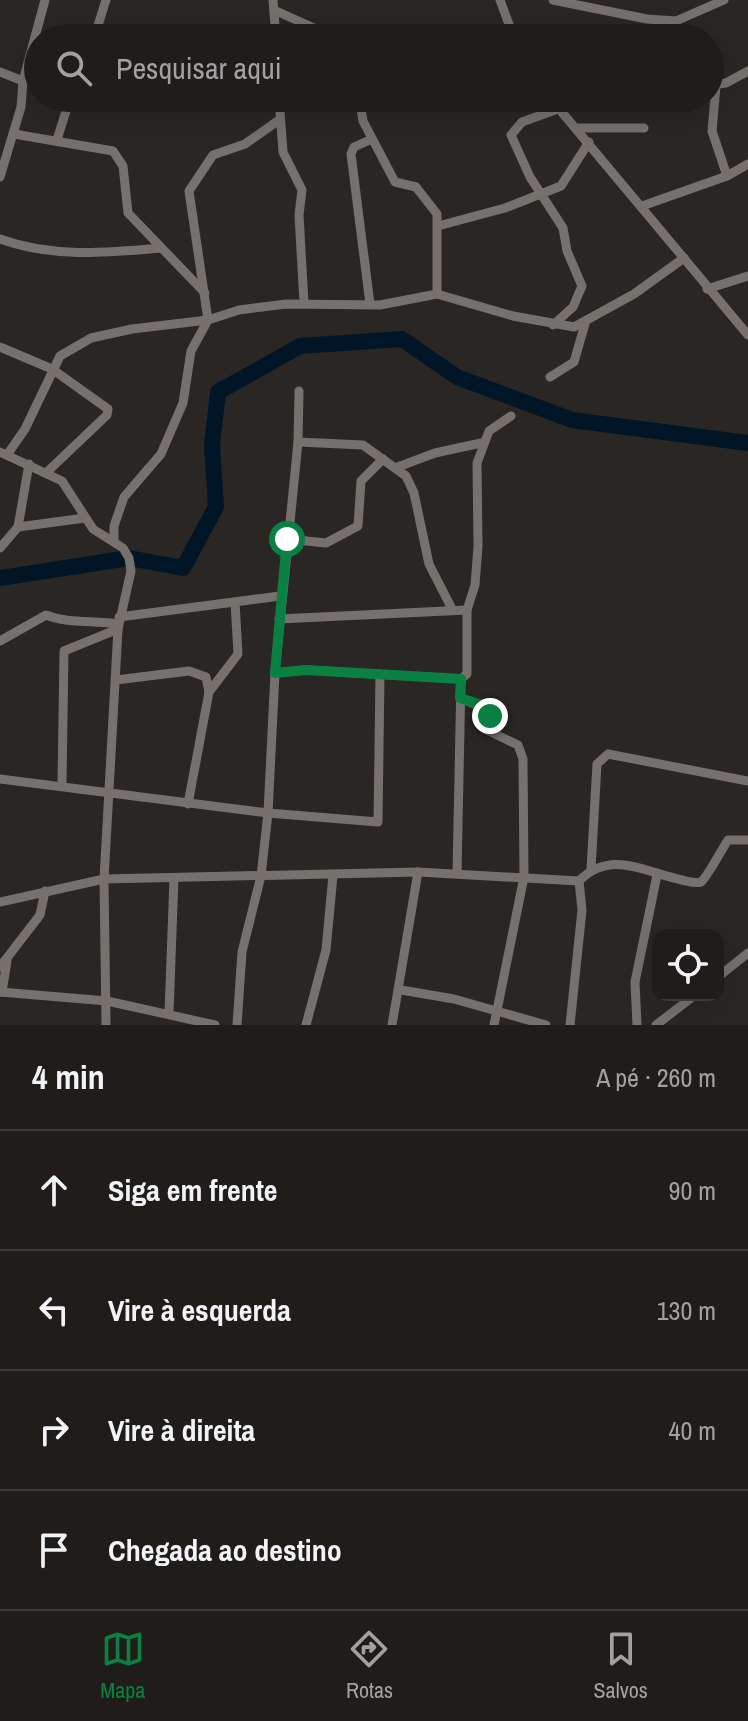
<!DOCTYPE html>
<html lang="pt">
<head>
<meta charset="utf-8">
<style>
  :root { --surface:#201c1a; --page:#282523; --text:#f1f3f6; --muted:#a2a1a2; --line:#3d3a39; --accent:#0b8043 }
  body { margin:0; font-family:"Archivo Narrow",sans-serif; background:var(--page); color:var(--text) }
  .controls { position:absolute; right:24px; bottom:24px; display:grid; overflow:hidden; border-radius:16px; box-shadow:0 8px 32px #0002 }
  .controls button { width:72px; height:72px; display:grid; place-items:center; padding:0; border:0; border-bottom:2px solid var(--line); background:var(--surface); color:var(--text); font:40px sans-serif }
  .stop { position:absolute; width:24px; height:24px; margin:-18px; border:6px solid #0b8043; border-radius:50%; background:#fff }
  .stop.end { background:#0b8043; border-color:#fff; box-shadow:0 2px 8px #0008 }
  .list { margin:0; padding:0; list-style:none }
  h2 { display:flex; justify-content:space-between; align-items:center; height:104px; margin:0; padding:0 32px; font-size:34px }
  h2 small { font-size:26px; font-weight:400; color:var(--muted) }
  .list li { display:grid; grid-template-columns:52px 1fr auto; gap:24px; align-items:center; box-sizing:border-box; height:120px; padding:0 32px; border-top:2px solid var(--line) }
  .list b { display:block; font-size:30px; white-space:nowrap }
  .list em { font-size:26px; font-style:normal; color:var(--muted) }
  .icon { flex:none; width:44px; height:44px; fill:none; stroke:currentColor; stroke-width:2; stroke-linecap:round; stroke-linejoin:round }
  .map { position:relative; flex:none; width:748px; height:1025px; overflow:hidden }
  .search { position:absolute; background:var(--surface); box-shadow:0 8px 32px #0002; left:24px; right:24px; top:24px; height:88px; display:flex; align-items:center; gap:20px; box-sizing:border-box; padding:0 28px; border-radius:44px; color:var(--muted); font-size:30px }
  .sheet { height:584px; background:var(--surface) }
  nav { display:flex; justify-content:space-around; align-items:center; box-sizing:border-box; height:112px; border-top:2px solid var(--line); background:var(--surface); font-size:22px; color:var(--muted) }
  nav a { display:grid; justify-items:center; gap:4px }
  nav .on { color:var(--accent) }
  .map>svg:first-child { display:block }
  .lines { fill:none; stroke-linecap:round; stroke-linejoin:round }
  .river { stroke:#001627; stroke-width:16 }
  .street { stroke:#76716d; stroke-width:9 }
  .route { stroke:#0b8043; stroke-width:10 }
</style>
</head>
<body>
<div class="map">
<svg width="748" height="1025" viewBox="0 0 748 1025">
  <rect width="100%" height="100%" fill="#2a2623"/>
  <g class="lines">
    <polyline class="river" points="0,578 129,558 183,568 216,507 212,445 218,392 300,346 402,339 457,377 572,420 748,443"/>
    <g class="street">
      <polyline points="273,0 276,38"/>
      <polyline points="500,0 514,38"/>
      <polyline points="553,0 647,19 676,21 724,0"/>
      <polyline points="274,10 336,38"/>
      <polyline points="94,38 106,0"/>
      <polyline points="0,72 23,81"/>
      <polyline points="711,85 726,83 748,71"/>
      <polyline points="716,86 712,131 727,176"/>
      <polyline points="279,98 283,152 302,190 299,215 304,303"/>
      <polyline points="359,98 363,121 395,182 416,187 437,214 437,294"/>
      <polyline points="550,98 748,335"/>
      <polyline points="578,128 644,128"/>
      <polyline points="14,134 113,151 123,166 128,213 205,293"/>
      <polyline points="57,140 70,98"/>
      <polyline points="0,177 21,107 23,81 45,0"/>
      <polyline points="642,206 727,176 748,164"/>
      <polyline points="438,226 505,208 561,186 589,142"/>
      <path d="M0,239C53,258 105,253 161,248"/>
      <polyline points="707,289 748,276"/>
      <polyline points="370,304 351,154 354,147 372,139"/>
      <polyline points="553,325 573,307 582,286 567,251 563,228 530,177 511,135 522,122 558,109"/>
      <polyline points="0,347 52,369 108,409 107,415 47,472"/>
      <polyline points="550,377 574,362 585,324"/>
      <polyline points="298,442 363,445 406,476 414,493 429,564 452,609"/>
      <polyline points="0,452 62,481 93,529 123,548 129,558 131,571 118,629 104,879 106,1025"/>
      <polyline points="7,455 25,429 60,356 91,338 132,329 208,320 239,310 286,304 380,305 437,294 513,316 574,327 634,294 684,258"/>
      <polyline points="395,468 435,453 481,443"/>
      <polyline points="18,527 85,518"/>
      <polyline points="287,539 326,543 358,526 361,481 383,459"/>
      <polyline points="114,542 114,526 124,497 161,454 183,403 191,351 208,320 189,191 213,155 245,144 279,120"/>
      <polyline points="0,548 18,527 29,464"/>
      <polyline points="119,617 280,596"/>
      <polyline points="279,619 467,610"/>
      <path d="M0,641L46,615C68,624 94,620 118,624"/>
      <polyline points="275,673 306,670 461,679"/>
      <polyline points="116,680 189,671 206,677 209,692"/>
      <polyline points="460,698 489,710 487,730 518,745 523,759 524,877 494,1025"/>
      <polyline points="0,779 268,813 378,822 380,674"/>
      <polyline points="62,784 64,651 118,629"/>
      <polyline points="188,804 209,692 238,654 235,602"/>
      <polyline points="591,869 597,764 608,754 748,781"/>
      <polyline points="457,873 461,679 467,674 467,610 475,585 478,547 477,463 489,431 511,416"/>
      <path d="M0,902L104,879L418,872L579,881C611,849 644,872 682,880C687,881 696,884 701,882C707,878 723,847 728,840H748"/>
      <polyline points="0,967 40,915 45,891"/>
      <polyline points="718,977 748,953"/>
      <polyline points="401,990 454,999 546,1025"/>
      <polyline points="0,992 107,1001 215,1025"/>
      <polyline points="2,992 7,961"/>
      <polyline points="169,1013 174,878"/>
      <polyline points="237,1025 242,952 261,876 268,813 275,673 298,442 299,391"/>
      <polyline points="306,1025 326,950 333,875"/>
      <polyline points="392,1025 418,872"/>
      <polyline points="570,1025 582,910 579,881"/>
      <polyline points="637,1025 635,982 657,875"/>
      <polyline points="656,1025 695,995"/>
    </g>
  </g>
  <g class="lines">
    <polyline class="route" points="287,539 275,673 306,670 461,679 460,698 485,706 490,716"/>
  </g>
</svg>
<div class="controls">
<button><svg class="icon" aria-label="locate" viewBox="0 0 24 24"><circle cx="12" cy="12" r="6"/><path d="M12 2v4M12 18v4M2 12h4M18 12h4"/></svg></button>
</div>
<div class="stop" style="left:287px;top:539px"></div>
<div class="stop end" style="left:490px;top:716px"></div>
<div class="search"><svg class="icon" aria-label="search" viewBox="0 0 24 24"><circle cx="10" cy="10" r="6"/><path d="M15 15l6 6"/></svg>Pesquisar aqui</div>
</div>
<section class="sheet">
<h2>4 min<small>A pé · 260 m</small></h2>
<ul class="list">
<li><svg class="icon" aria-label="ahead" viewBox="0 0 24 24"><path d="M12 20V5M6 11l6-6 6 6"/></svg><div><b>Siga em frente</b></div><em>90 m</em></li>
<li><svg class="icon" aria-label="left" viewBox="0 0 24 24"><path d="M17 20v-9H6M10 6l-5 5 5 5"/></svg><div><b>Vire à esquerda</b></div><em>130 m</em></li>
<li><svg class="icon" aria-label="right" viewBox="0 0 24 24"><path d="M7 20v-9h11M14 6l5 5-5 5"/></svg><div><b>Vire à direita</b></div><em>40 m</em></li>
<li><svg class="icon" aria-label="arrive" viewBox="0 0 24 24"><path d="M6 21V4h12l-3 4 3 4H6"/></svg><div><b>Chegada ao destino</b></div></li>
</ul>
</section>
<nav>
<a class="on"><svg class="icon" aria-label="map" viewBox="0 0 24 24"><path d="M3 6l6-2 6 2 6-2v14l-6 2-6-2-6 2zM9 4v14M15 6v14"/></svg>Mapa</a>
<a><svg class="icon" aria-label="directions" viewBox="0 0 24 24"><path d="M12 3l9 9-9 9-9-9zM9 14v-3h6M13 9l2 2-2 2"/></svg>Rotas</a>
<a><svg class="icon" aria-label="saved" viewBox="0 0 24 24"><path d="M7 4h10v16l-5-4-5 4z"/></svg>Salvos</a>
</nav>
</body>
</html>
